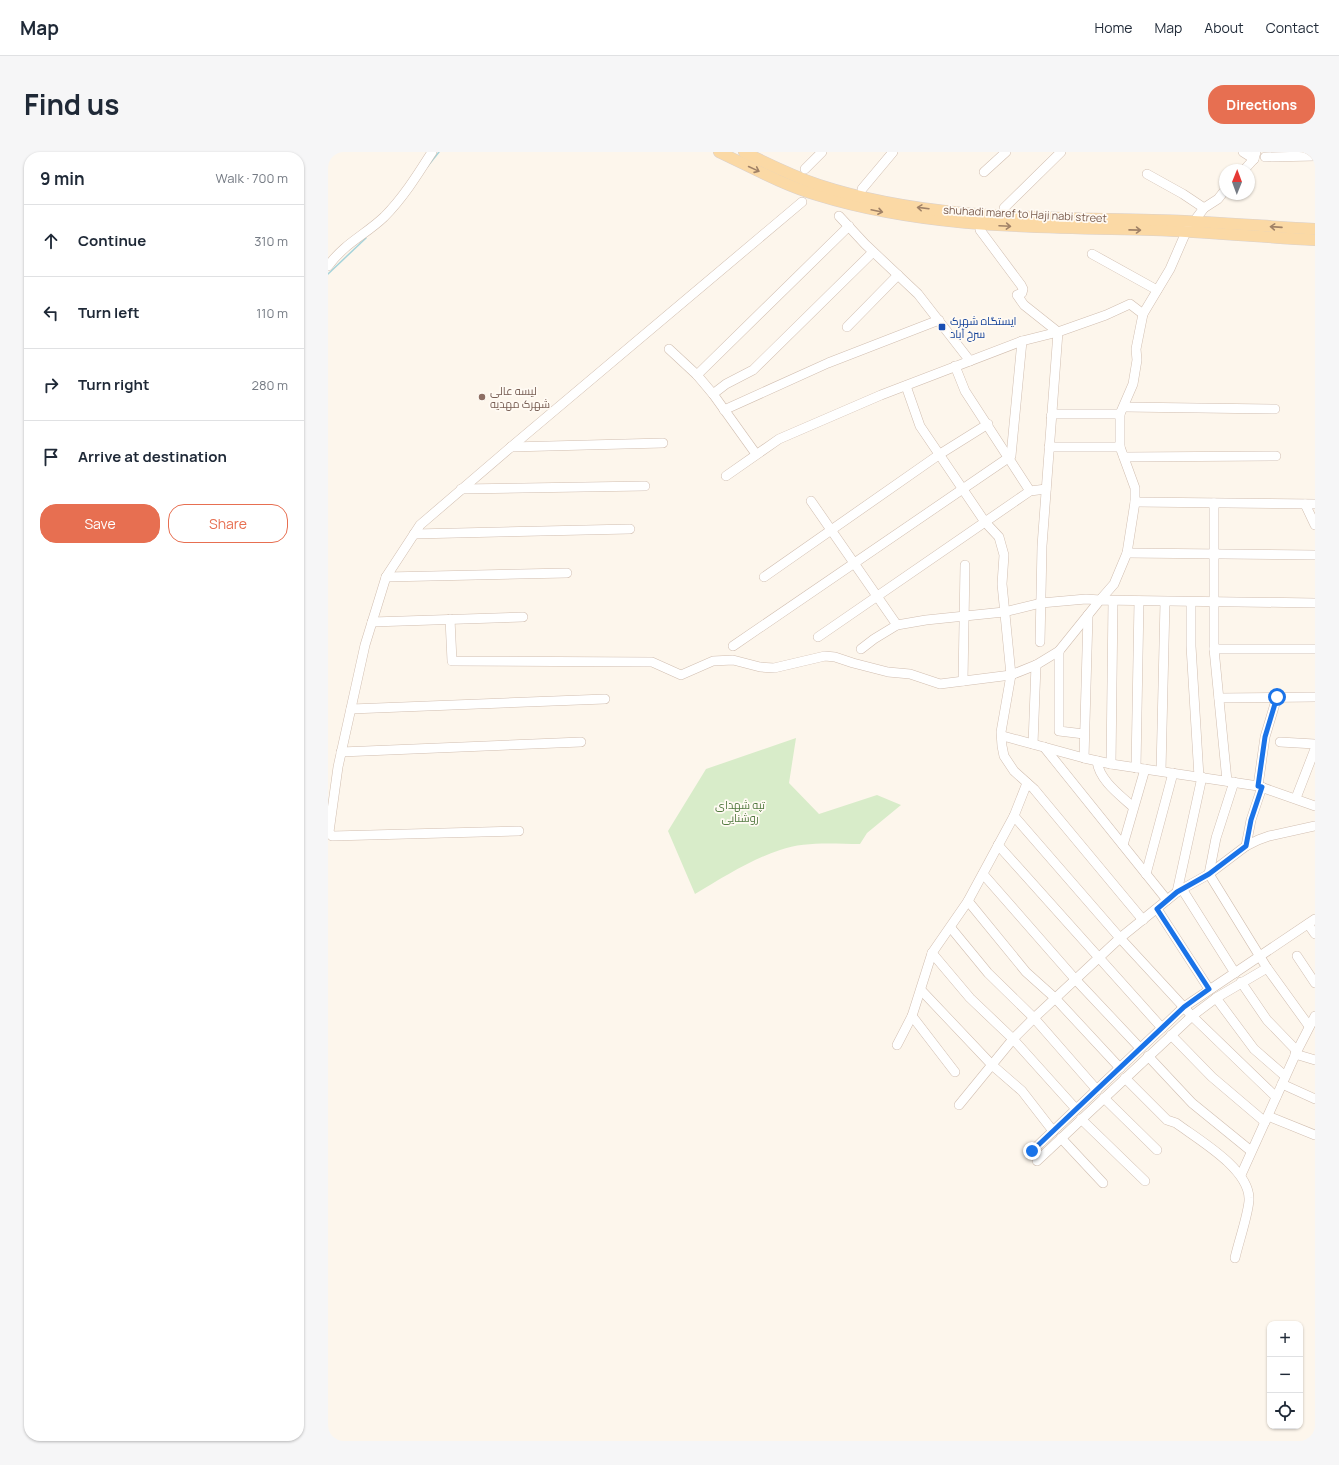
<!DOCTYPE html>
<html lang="en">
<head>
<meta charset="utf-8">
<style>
  :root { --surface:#fff; --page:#f6f6f7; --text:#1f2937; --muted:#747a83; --line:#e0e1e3; --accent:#e76f51 }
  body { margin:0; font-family:Manrope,Cairo,sans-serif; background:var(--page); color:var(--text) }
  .controls { position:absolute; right:12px; bottom:12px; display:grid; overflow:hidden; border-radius:8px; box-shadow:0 1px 3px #0004 }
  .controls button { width:36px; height:36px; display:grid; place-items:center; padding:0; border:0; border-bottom:1px solid var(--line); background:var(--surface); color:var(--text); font:20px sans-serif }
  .compass { position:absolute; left:891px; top:12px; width:36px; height:36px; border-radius:50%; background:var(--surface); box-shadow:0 1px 3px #0004; rotate:1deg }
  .stop { position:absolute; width:12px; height:12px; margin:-9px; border:3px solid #1a73e8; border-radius:50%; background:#fff }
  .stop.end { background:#1a73e8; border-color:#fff; box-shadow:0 1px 4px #0008 }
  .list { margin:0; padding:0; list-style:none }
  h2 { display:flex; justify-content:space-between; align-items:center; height:52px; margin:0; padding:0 16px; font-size:17px }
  h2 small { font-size:13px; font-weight:400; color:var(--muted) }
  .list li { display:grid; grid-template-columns:26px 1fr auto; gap:12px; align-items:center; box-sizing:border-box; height:72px; padding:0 16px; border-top:1px solid var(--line) }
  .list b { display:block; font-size:15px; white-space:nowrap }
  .list em { font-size:13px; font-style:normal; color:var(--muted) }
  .actions { display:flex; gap:8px; padding:12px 16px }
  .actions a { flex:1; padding:9px 0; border:1px solid var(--accent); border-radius:16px; text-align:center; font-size:14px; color:var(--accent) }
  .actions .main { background:var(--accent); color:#fff }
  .icon { flex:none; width:22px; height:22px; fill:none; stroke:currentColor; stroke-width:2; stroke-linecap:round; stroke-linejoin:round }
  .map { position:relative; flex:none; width:987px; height:1289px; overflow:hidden; border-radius:16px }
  header { display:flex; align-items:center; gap:24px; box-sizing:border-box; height:56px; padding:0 20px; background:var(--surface); border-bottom:1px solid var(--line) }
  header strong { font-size:19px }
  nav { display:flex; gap:22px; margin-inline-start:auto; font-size:14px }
  .intro { display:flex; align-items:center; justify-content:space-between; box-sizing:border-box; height:96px; padding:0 24px }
  h1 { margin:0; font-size:28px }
  .button { padding:10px 18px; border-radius:16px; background:var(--accent); color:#fff; font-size:14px; font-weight:700 }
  main { display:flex; gap:24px; padding:0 24px }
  aside { flex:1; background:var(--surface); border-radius:16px; box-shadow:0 1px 3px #0004 }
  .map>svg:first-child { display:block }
  .green { fill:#d8ecc9 }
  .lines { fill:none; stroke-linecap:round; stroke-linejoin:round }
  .stream { stroke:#a5d3da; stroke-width:1.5 }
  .minor-casing { stroke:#d1beb0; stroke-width:10 }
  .major-casing { stroke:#dad1cd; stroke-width:12 }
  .minor { stroke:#fff; stroke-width:9 }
  .major { stroke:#fbd9a5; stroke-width:11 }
  .oneway { stroke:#a18267 }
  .route { stroke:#1a73e8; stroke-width:5 }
  .transit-dot { fill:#1a4fb4; stroke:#fffaf3; stroke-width:1.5 }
  .education-dot { fill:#8d6e63; stroke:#fffaf3; stroke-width:1.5 }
  .labels { text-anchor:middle; stroke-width:3.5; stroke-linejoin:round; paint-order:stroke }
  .street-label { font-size:11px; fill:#7a5c4d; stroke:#fffaf3 }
  .transit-label { font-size:11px; fill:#164399; stroke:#fffaf3; text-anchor:start }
  .education-label { font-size:11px; fill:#785e54; stroke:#fffaf3; text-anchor:start }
  .park-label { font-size:11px; fill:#537a41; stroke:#fffaf3 }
</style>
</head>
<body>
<header>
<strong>Map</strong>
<nav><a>Home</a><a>Map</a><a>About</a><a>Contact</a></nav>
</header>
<div class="intro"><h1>Find us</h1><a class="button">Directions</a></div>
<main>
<aside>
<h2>9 min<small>Walk · 700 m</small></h2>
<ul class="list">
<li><svg class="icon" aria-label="ahead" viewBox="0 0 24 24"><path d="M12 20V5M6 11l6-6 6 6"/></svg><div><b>Continue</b></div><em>310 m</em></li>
<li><svg class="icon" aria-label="left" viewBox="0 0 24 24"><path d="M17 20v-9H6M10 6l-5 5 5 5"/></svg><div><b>Turn left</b></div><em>110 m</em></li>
<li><svg class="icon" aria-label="right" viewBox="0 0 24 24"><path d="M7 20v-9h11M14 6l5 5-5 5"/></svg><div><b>Turn right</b></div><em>280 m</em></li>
<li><svg class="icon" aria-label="arrive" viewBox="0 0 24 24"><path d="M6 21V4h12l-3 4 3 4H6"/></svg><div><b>Arrive at destination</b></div></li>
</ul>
<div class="actions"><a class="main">Save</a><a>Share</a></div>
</aside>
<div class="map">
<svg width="987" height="1289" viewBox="0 0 987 1289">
  <rect width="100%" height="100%" fill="#fdf6ec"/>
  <path class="green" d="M468,586L461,631L491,662L549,643L573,653L539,681L532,692C506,692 477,689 452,698C422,708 394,726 367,742L340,679L378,617Z"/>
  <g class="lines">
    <g class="stream">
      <polyline points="99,15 111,0"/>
      <polyline points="0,122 38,86"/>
    </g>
    <defs>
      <g id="minor">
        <polyline points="915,0 926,7"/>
        <polyline points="937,5 987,4"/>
        <polyline points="477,17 494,0"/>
        <polyline points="916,18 926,7 928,0"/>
        <polyline points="656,20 678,0"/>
        <polyline points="819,22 855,42 876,56"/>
        <polyline points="534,37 565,0"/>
        <polyline points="676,56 733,0"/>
        <polyline points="511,64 537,92 590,142 642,209"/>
        <polyline points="652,78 693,133 695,137 694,141 689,143 696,153 730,180 714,394 712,490"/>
        <polyline points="764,102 829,138"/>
        <path d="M0,114C17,91 37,83 56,65C75,46 90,22 104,0"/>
        <polyline points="519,175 570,123"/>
        <polyline points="341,197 369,223 385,242 428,302"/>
        <polyline points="627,214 637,239 702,339"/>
        <polyline points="369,223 521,74"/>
        <polyline points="578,234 592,274 657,370 671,385 676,403 674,432 683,523 673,580 674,594 676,604 686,619 706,637 815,768"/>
        <polyline points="385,242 398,232 425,218 545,100"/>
        <polyline points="796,255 947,257"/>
        <polyline points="396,258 500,211 611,168"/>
        <polyline points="723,264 727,262 792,262"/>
        <polyline points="183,295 335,291"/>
        <polyline points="721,295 792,295"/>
        <polyline points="796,305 948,304"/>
        <polyline points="398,324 451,287 553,243 694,189 730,180 778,163 802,152 815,162"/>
        <polyline points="133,337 317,334"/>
        <polyline points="483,349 569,473"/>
        <polyline points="807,350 987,352"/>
        <polyline points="886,351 886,497 899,629"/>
        <polyline points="977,352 987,373"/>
        <polyline points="86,382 302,377"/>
        <polyline points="799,401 987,403"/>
        <polyline points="58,425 239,421"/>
        <polyline points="436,425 612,302 660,272"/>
        <polyline points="863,450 863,494 871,625"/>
        <polyline points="122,467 124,509 324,510 353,523 385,509 405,508 432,515 446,516 497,504 507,505 525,511 560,520 582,522 612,532 683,523 708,513 731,499 772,448 987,451"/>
        <polyline points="44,470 195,465"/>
        <polyline points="490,485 702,339 718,337"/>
        <polyline points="405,494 683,304 694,189"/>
        <polyline points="533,497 546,487 569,473 598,468 676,460 713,451 758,447 772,448 786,432 799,401 807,350 807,336 792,295 792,262 805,232 809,208 808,197 815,162 842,117 858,80 876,56 890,47 897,38"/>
        <polyline points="886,497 986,497"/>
        <polyline points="731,499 731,579 756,582"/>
        <polyline points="635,529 637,413"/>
        <polyline points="891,546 987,545"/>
        <polyline points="23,557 277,547"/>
        <polyline points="675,584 756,606 783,612 930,634 987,654"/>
        <polyline points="952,590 987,592"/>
        <polyline points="705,592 708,513"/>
        <polyline points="716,595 839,748"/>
        <polyline points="13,600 253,590"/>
        <polyline points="756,606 760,463"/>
        <path d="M769,609C771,628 792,643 805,655"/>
        <polyline points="783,612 785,449"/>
        <polyline points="808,616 811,449"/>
        <polyline points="833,619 837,450"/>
        <polyline points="906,630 888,686 881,722 939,816 981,874"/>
        <polyline points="930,634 937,585 949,545"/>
        <polyline points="968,646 987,597"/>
        <polyline points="686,664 792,786 864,864 948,945"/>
        <polyline points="191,679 4,684 1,680 10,615 37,493 58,425 92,373 183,295 474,50"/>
        <polyline points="670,693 834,876"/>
        <polyline points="795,693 817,617"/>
        <polyline points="918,694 923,668 934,635"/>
        <polyline points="655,722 747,827 812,896"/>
        <polyline points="818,722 845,621"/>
        <polyline points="854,737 907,821"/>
        <polyline points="849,740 874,625"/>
        <polyline points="640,749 698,820 727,846 792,916"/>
        <polyline points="829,757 881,837"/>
        <polyline points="980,772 987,782"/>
        <polyline points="623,776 660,821 706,866 769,938"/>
        <polyline points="604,801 642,846 685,887 748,957"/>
        <polyline points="969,804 987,831"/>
        <polyline points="913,830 939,868 969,899"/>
        <polyline points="593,838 664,913 694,939 725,979"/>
        <polyline points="888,846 926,897 957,924"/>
        <polyline points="584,864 627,920"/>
        <polyline points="843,883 884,925 937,970"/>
        <polyline points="569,893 584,864 604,801 640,749 686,664 699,631"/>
        <polyline points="967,902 987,908"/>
        <polyline points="820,904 864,951 923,999"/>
        <path d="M797,926L839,968L848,971C871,988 920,1016 921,1046C922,1057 910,1092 907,1106"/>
        <polyline points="954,932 987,947"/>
        <polyline points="776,946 829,998"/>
        <polyline points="631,953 685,887 706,866 792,786 849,740 881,722 918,694 930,688 941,684 987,674"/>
        <polyline points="940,964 987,983"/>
        <polyline points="753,967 817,1029"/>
        <polyline points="733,986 775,1031"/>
        <polyline points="704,999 856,855 987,767"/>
        <polyline points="709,1009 864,864 888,846 939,816"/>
        <polyline points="913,1023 969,899 987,864"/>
      </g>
      <g id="major">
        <path d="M391,0C423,15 455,33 489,43C599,77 711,75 825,78C879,80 933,85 987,88"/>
        <path d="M416,0C440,12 465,24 491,33C598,68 713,65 824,68C878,69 933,74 987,77"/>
      </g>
    </defs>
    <use href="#minor" class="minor-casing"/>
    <use href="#major" class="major-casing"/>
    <use href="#minor" class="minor"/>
    <use href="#major" class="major"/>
  </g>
  <defs><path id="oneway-shaft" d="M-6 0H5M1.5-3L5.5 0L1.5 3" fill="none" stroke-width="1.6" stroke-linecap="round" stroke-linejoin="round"/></defs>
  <g class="oneway">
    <use href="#oneway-shaft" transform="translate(426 17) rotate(25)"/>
    <use href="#oneway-shaft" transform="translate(595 56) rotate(-173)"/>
    <use href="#oneway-shaft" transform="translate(549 59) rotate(12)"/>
    <use href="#oneway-shaft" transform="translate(677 74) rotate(3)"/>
    <use href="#oneway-shaft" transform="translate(948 75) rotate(-176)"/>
    <use href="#oneway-shaft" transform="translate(807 78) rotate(1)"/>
  </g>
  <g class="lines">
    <polyline class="route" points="704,999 856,855 881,837 829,757 849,740 881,722 918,694 923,668 934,635 930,634 937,585 949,545"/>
  </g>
  <rect class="transit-dot" x="610" y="171" width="8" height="8" rx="2"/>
  <circle class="education-dot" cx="154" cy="245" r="4"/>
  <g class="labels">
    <g class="street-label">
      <text transform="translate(697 62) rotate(3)" y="4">shuhadi maref to Haji nabi street</text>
    </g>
    <g class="transit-label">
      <text x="622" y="173">ایستگاه شهرک<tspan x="622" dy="13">سرخ آباد</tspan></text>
    </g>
    <g class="education-label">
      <text x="162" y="243">لیسه عالی<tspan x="162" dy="13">شهرک مهدیه</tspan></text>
    </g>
    <g class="park-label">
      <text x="412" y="657">تپه شهدای<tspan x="412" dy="13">روشنایی</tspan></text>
    </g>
  </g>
</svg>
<div class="controls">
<button>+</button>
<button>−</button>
<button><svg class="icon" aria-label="locate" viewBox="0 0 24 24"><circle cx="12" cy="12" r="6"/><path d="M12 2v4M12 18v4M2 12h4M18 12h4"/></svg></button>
</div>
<svg class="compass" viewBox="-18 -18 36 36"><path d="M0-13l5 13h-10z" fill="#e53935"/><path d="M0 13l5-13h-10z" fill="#747a83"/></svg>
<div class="stop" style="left:949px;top:545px"></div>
<div class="stop end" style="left:704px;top:999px"></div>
</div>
</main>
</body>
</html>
